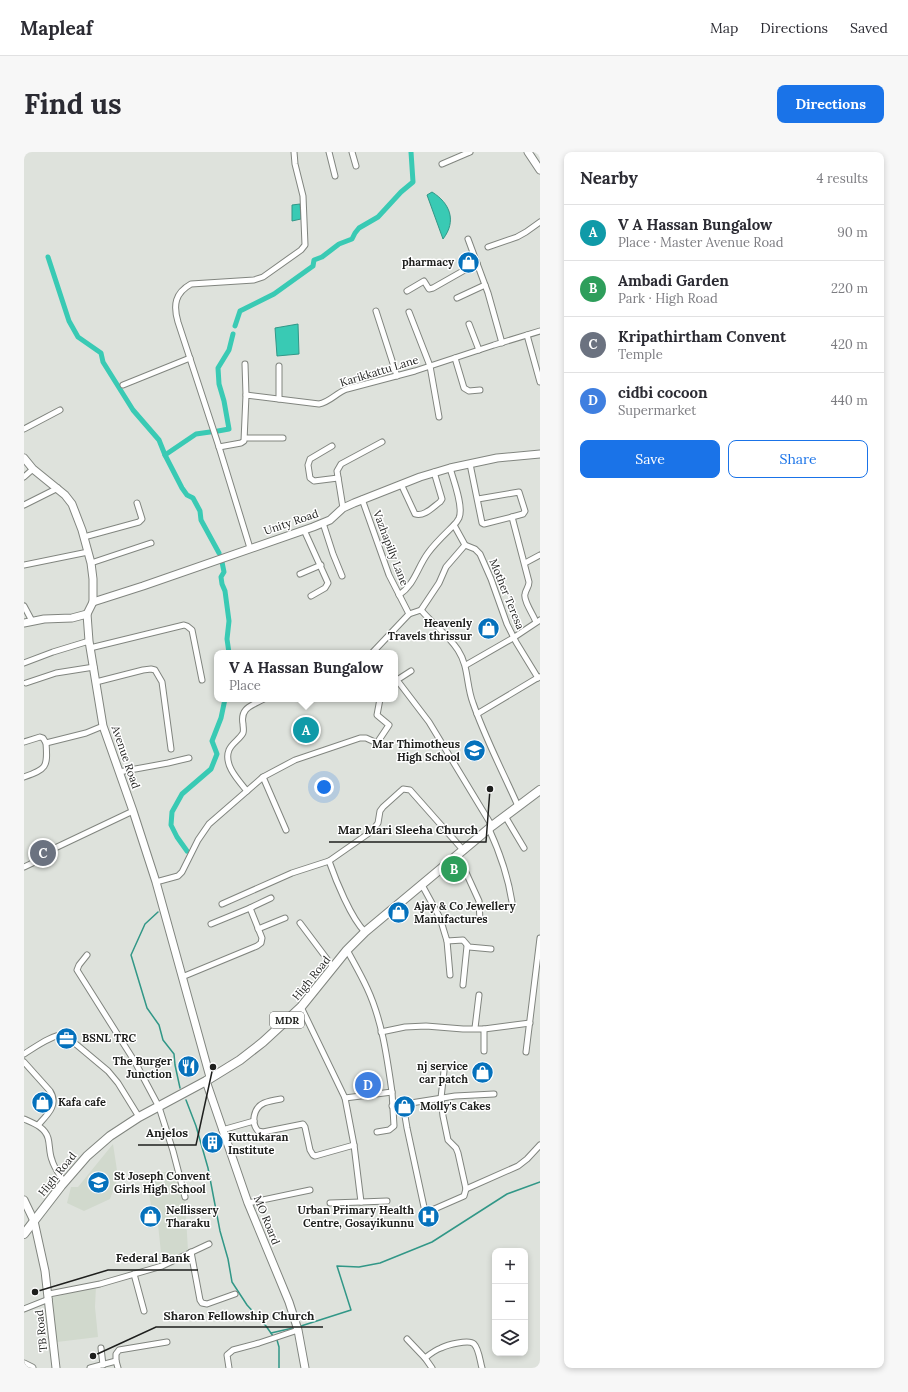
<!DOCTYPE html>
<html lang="en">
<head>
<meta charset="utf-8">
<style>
  :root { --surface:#fff; --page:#f7f7f7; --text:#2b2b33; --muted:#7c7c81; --line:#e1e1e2; --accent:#1a73e8 }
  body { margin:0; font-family:Lora,serif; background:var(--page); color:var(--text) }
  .controls { position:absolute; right:12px; bottom:12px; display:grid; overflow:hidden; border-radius:8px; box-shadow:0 2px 6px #0003 }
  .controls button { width:36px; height:36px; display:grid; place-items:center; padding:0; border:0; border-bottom:1px solid var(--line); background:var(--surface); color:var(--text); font:20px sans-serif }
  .you { position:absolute; left:300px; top:635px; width:14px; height:14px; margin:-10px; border:3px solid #fff; border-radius:50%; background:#1a73e8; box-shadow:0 0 0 6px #1a73e833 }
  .badge { display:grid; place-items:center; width:26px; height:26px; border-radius:50%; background:var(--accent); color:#fff; font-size:13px; font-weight:700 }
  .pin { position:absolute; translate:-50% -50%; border:2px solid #fff; box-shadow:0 1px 4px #0006 }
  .popup { position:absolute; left:190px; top:498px; width:184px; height:52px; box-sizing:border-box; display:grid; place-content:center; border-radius:8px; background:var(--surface); filter:drop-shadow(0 1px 3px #0005); font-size:13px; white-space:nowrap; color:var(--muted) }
  .popup b { font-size:15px; color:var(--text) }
  .popup::after { content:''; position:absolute; left:50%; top:100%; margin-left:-8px; border:8px solid transparent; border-top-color:var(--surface) }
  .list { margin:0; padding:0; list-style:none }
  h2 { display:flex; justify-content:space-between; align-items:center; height:52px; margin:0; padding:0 16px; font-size:17px }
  h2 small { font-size:13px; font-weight:400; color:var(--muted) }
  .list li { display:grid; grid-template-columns:26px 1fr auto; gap:12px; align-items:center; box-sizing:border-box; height:56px; padding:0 16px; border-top:1px solid var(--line) }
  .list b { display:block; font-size:15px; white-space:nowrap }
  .list p { margin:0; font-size:13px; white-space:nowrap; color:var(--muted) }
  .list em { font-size:13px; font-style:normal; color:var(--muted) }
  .actions { display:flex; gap:8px; padding:12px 16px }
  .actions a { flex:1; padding:9px 0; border:1px solid var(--accent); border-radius:8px; text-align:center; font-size:14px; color:var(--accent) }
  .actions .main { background:var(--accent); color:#fff }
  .icon { flex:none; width:22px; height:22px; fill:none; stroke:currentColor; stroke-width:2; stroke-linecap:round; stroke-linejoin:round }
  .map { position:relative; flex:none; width:516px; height:1216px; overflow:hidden; border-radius:8px }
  header { display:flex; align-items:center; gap:24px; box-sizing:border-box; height:56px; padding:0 20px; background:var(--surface); border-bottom:1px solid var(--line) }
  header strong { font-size:19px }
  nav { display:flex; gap:22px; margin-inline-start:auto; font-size:14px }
  .intro { display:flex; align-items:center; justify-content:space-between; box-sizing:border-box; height:96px; padding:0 24px }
  h1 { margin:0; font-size:28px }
  .button { padding:10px 18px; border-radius:8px; background:var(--accent); color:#fff; font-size:14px; font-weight:700 }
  main { display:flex; gap:24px; padding:0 24px }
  aside { flex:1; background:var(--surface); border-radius:8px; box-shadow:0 2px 6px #0003 }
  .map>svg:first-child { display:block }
  .built { fill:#d1d9cd }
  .water { fill:#39cab4; stroke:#319787 }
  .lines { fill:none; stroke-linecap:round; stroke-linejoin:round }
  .stream { stroke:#319787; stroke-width:1.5 }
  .canal { stroke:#39cab4; stroke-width:5 }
  .street-casing { stroke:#81857f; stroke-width:7 }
  .secondary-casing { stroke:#81857f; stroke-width:9 }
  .primary-casing { stroke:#81857f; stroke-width:10 }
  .street { stroke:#fff; stroke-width:5 }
  .secondary { stroke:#fff; stroke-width:7 }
  .primary { stroke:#fff; stroke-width:8 }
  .labels { text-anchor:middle; stroke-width:3; stroke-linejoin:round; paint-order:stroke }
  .shield { fill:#fff; stroke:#626261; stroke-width:1 }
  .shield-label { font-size:10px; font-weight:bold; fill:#1e1f1d }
  .poi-label { font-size:11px; font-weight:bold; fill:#1e1f1d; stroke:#fff; text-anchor:start }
  .street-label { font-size:11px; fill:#1e1f1d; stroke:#fff }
  .leader { fill:none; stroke:#1e1f1d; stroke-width:1.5 }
  .callout-dot { fill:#1e1f1d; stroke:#fff; stroke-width:1.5 }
  .callout-label { font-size:12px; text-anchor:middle; font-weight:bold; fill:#1e1f1d; stroke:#fff; stroke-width:3; stroke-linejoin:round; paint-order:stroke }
</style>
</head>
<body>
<header>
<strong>Mapleaf</strong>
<nav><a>Map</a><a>Directions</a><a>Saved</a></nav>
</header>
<div class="intro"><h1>Find us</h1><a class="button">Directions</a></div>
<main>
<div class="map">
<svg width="516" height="1216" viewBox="0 0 516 1216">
  <rect width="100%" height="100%" fill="#dee2dc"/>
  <g class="built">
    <polygon points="89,992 94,1025 86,1047 60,1059 43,1051 47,1035 54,1035"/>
    <polygon points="153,1017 161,1048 164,1099 138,1110 133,1063 128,1059 122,1025"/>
    <polygon points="72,1134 71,1155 74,1185 33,1190 27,1146"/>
  </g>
  <g class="water">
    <path d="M408,40C426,51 433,69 419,87L403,43Z"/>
    <polygon points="276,52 277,67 268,69 268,53"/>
    <polygon points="274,172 275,202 253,204 251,176"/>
  </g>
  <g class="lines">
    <g class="stream">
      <polyline points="134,760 121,772 107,803 123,856 135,873 139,888 150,902 151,913 156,936"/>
      <polyline points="162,948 172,974 184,1016 196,1079 204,1107 208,1130 223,1153 242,1174 249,1184"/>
      <polyline points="277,1174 327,1158 313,1114 335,1115 356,1111 408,1090 483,1042 516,1030"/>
      <polyline points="247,1181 269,1176"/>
      <polyline points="253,1188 255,1195 255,1216"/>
    </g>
    <g class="canal">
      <polyline points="24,105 45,169 54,185 77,201 79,210 109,258 135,288 141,303 158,336 163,343 169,346 176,359 177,368 195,401"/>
      <polyline points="211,174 216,159 250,142 289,114 290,108 298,105 315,92 328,87 331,81 335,76 354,65 377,40 389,30 387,0"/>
      <polyline points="194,279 205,277 200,249 195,232 194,216 205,198 209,182"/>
      <polyline points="141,303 172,282 186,280"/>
      <polyline points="198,410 200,420 197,425 198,432 201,439 205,469 203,487 205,501"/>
      <polyline points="163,699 153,685 147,673 148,660 158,642 187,617 193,602 188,589 197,566 201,547"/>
    </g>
    <defs>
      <g id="street">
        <polyline points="305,0 311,24"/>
        <polyline points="328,0 332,14"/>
        <polyline points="418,12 446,0"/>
        <polyline points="444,87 464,141 478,191"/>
        <polyline points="464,95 493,85 502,80 516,70"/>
        <polyline points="383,139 400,129 405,137 409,136 453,111"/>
        <polyline points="433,146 461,133"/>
        <polyline points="352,159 373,224"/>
        <polyline points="385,160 406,214 415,265"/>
        <polyline points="445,172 455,198"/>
        <polyline points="503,183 516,230"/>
        <polyline points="431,206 440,236 445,239 456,238"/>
        <polyline points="221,212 222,243"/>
        <polyline points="255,214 255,247"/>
        <polyline points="99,233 166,206"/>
        <polyline points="0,277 36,258"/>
        <polyline points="221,286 259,286"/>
        <polyline points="308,294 286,307 284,313 286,326 290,329 314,326"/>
        <path d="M195,295L217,291L220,289L222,243L295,252C306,250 312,241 323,237L391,219L470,193L516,179"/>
        <path d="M446,312L458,371L460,372L488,365L505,430C505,435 502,437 501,442C499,448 510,464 512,470"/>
        <path d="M426,316C429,327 440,355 435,366C434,368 432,371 430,373"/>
        <polyline points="0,325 9,317"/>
        <path d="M377,332L391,362C400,365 409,355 416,350L418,347L410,320"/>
        <polyline points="338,347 365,423 385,462"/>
        <polyline points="454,347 495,340 501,359 499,362 488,365"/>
        <polyline points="0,353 34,336"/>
        <polyline points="319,356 313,319 317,312 358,290"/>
        <polyline points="299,371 309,402 318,424"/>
        <polyline points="280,378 304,431 301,436 287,444"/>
        <polyline points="60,385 115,370 118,367 113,351"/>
        <polyline points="441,393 451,397 456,402 467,427 483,472 492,490 514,526"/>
        <path d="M226,396L195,295L154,170C149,153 151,141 167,132L230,128L239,125L277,98L281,93L279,44L271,12L270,0"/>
        <polyline points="67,411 127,391"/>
        <polyline points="501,411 516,403"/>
        <polyline points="0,413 64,400"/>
        <polyline points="276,422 297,413"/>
        <path d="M375,443C391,432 393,416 404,401C411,391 421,382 430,373L441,393L422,415L415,431L397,458"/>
        <polyline points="0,454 8,469"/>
        <path d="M385,462L397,458C409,472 424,483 434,498C445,515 442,533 449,551C461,586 479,620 494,654"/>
        <polyline points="66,496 160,473 163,474 168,478 178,528"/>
        <polyline points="348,501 385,462"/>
        <polyline points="0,511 29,500 65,489"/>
        <polyline points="442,513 489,486 516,468"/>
        <polyline points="373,528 387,519"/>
        <polyline points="371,529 373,528 405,570 468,674"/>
        <polyline points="72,530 119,518 127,517 131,518 138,530 147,597"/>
        <polyline points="2,531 32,521 70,515"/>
        <polyline points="453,562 515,525"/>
        <polyline points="0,590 16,585 19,586 22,591 62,581 79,574"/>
        <polyline points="95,620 144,611 165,606"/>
        <path d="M0,625C22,617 24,616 22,591"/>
        <polyline points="239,625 262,678"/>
        <path d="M223,639C215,629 199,613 205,598C208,591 215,588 219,581C220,578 219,575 219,572C216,556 227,554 240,547"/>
        <polyline points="481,664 500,696"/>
        <path d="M465,677C476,701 484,724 488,750"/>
        <polyline points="434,703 455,749 456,769"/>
        <polyline points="305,709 348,679 354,671 356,659 359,655 379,637 386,638 440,699"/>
        <polyline points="0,715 17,707 31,696 109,659"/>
        <polyline points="132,730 154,724 158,720 174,688 185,672 239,625 271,608 336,586 342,586 353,591 365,573 353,563 356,547"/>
        <polyline points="398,733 416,766 423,789 439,788 445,795 467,797"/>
        <path d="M198,752L268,721L305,709C312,729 327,766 341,780"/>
        <polyline points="226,756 247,746"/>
        <polyline points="276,771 309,815"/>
        <polyline points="234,777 261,766"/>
        <polyline points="423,789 426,823"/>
        <polyline points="63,803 55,813 53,818 111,910 135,955 149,999 161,1045"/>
        <polyline points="158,825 233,794 237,791 238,786 226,756 187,772"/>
        <polyline points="439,833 443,794"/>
        <path d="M277,855L321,946L368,940C363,905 358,868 343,836C337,823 330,811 323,798"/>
        <polyline points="451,876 455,843"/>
        <polyline points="460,877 506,871"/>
        <polyline points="357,880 381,875 402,874 439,877 460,877 460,899"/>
        <polyline points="502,900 516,786"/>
        <path d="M0,902C10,896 30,881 41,883L84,919L94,931L115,965"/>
        <path d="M0,910L26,939C35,953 23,963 14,973"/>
        <path d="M257,947C251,948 245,949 240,951C229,956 227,971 234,979L239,980L279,972L281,975L286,998L289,1003L291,1004L330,993L321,946"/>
        <polyline points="379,952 383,976 400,1055"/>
        <polyline points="368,954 431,944 470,942"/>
        <path d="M0,967C9,971 21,975 24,986C26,993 25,1001 28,1008C30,1016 36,1023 40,1030"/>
        <polyline points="198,978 230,969"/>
        <polyline points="353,980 365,978 370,974 368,940"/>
        <polyline points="330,993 337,1050 363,1049"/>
        <polyline points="442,1037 494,1014 503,1007 516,993"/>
        <polyline points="224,1051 286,1038"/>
        <polyline points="306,1051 337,1050"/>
        <polyline points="408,1058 440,1044 442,1037 434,1001 432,996 424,988 419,964 417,946 420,919"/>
        <polyline points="167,1100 176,1148 178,1151 183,1152 211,1142"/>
        <polyline points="110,1122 120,1159"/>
        <polyline points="25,1142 76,1132 138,1114 185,1092"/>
        <polyline points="0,1157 25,1147"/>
        <polyline points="383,1187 401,1206 408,1216"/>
        <polyline points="77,1196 79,1213"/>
        <path d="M401,1206C406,1202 411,1198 417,1196C423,1193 445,1187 450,1192C455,1197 456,1209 458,1216"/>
        <polyline points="92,1209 94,1216"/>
        <polyline points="66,1216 92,1209 92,1202 95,1198 143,1190"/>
        <polyline points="205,1216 203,1203 209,1198 235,1191 274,1178"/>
      </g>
      <g id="secondary">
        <polyline points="504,0 516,18"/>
        <polyline points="0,306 9,317 41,343 48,352 58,378 67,411 69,427 69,450 63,462 65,489 79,574 109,659 132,730 186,925"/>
        <polyline points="69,450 119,434 289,375 306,368 319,356 330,351 396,325 426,316 473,306 516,302"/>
        <polyline points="0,471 20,467 48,466 63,462"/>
        <polyline points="182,929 224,1051 265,1150 274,1178 281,1216"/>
        <polyline points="0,1048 10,1069 21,1119 32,1216"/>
        <polyline points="0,1212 8,1216"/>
      </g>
      <polyline id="primary" points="0,1082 37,1034 63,1004 86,984 115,965 182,929 216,908 239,890 277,855 323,798 341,780 468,674 516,638"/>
    </defs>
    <use href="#street" class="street-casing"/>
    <use href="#secondary" class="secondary-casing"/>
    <use href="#primary" class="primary-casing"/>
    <use href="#street" class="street"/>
    <use href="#secondary" class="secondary"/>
    <use href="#primary" class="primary"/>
  </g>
  <defs>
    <symbol id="shop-disc" viewBox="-11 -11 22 22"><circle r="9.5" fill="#0571bc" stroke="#fff"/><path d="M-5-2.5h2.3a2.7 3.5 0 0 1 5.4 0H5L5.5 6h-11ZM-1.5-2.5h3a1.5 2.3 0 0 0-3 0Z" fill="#fff"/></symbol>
    <symbol id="school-disc" viewBox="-11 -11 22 22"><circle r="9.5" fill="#0571bc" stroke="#fff"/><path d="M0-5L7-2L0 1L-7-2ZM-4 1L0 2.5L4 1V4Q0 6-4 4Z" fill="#fff"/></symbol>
    <symbol id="office-disc" viewBox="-11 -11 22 22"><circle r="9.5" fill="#0571bc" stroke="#fff"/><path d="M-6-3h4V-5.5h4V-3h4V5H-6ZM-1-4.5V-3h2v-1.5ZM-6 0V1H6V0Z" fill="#fff"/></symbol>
    <symbol id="restaurant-disc" viewBox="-11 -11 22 22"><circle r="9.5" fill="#0571bc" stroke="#fff"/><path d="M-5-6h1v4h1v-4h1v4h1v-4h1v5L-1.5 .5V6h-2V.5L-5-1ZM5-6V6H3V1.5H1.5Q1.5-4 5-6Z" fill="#fff"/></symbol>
    <symbol id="building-disc" viewBox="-11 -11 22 22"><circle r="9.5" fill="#0571bc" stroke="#fff"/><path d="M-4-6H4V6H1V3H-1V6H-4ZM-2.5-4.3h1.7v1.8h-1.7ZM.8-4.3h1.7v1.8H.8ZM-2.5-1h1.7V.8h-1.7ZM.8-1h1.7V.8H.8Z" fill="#fff"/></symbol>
    <symbol id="hospital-disc" viewBox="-11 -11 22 22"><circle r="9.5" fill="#0571bc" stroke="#fff"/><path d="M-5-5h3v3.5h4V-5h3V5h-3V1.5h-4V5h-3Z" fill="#fff"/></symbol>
  </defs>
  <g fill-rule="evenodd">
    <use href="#shop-disc" x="432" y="98" width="25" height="25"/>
    <use href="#shop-disc" x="452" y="464" width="25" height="25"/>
    <use href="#school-disc" x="438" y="586" width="25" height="25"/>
    <use href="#shop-disc" x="362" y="748" width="25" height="25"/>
    <use href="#office-disc" x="30" y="874" width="25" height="25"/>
    <use href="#restaurant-disc" x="152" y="902" width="25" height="25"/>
    <use href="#shop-disc" x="446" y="908" width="25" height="25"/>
    <use href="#shop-disc" x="6" y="938" width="25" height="25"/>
    <use href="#shop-disc" x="368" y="942" width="25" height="25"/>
    <use href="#building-disc" x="176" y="978" width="25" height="25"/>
    <use href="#school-disc" x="62" y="1018" width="25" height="25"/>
    <use href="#shop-disc" x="114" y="1052" width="25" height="25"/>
    <use href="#hospital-disc" x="392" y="1052" width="25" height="25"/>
  </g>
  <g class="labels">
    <rect class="shield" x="246" y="860" width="34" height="16" rx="3"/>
    <g class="shield-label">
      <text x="263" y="872">MDR</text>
    </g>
    <g class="poi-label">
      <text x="430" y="114" text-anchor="end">pharmacy</text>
      <text x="448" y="475" text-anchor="end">Heavenly<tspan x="448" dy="13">Travels thrissur</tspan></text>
      <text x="436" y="596" text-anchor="end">Mar Thimotheus<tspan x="436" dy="13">High School</tspan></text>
      <text x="390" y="758">Ajay &amp; Co Jewellery<tspan x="390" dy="13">Manufactures</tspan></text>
      <text x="58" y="890">BSNL TRC</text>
      <text x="148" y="913" text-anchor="end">The Burger<tspan x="148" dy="13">Junction</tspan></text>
      <text x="444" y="918" text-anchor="end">nj service<tspan x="444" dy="13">car patch</tspan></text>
      <text x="34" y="954">Kafa cafe</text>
      <text x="396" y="958">Molly's Cakes</text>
      <text x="204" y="989">Kuttukaran<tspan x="204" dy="13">Institute</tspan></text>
      <text x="90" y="1028">St Joseph Convent<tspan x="90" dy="13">Girls High School</tspan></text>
      <text x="142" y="1062">Nellissery<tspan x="142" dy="13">Tharaku</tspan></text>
      <text x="390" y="1062" text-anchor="end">Urban Primary Health<tspan x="390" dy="13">Centre, Gosayikunnu</tspan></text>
    </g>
    <g class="street-label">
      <text transform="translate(355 219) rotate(-17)" y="4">Karikkattu Lane</text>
      <text transform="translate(267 370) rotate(-19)" y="4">Unity Road</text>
      <text transform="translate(367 396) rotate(69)" y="4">Vazhapilly Lane</text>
      <text transform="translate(483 442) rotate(68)" y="4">Mother Teresa</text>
      <text transform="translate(102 605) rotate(71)" y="4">Avenue Road</text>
      <text transform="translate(287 826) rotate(-51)" y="4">High Road</text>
      <text transform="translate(33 1022) rotate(-51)" y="4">High Road</text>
      <text transform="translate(243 1068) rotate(68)" y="4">MO Roard</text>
      <text transform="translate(17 1179) rotate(-96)" y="4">TB Road</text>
    </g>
  </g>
  <path class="leader" d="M466 637L462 690H305M189 915L172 993H114M11 1140L84 1118H174M69 1204L132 1175H299"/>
  <g class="callout-dot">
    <circle cx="466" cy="637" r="4"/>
    <circle cx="189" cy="915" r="4"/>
    <circle cx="11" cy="1140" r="4"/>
    <circle cx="69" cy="1204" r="4"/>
  </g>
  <g class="callout-label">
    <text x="384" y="682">Mar Mari Sleeha Church</text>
    <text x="143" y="985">Anjelos</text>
    <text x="129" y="1110">Federal Bank</text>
    <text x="215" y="1168">Sharon Fellowship Church</text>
  </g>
</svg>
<div class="controls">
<button>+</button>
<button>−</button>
<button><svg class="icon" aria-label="layers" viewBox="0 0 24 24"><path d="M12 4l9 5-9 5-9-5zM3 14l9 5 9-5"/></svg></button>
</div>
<div class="you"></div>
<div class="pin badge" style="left:282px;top:578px;background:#0f9aa8">A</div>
<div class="popup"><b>V A Hassan Bungalow</b>Place</div>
<div class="pin badge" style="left:430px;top:717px;background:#2e9e5b">B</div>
<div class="pin badge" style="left:19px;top:701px;background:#6b7280">C</div>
<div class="pin badge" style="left:344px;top:933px;background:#3f7fe0">D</div>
</div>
<aside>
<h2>Nearby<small>4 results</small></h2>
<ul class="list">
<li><span class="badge" style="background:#0f9aa8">A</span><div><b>V A Hassan Bungalow</b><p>Place · Master Avenue Road</p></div><em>90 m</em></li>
<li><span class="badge" style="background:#2e9e5b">B</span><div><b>Ambadi Garden</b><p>Park · High Road</p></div><em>220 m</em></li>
<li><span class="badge" style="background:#6b7280">C</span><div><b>Kripathirtham Convent</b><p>Temple</p></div><em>420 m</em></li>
<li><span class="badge" style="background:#3f7fe0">D</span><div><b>cidbi cocoon</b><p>Supermarket</p></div><em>440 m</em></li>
</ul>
<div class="actions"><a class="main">Save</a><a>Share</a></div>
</aside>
</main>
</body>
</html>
